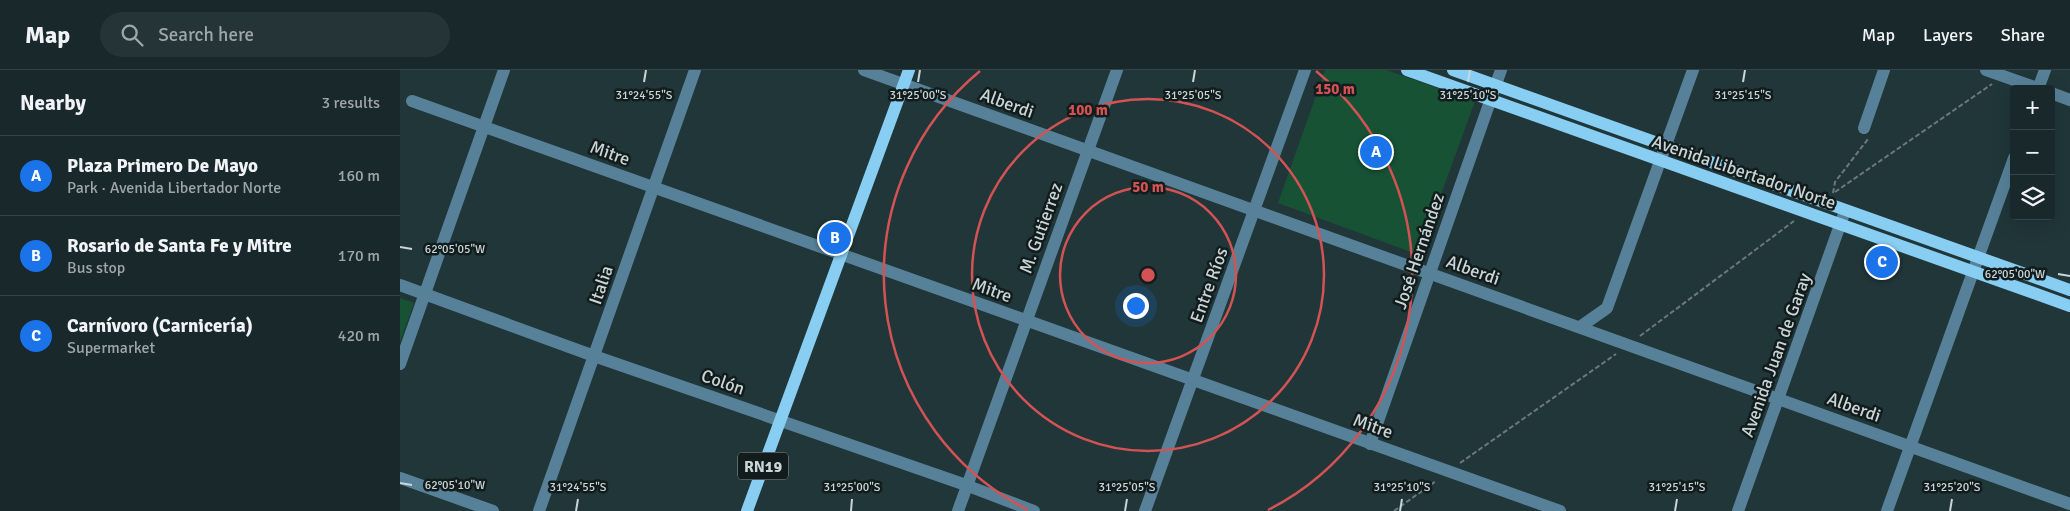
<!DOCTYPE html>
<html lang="en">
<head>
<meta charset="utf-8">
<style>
  :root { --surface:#18282b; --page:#253437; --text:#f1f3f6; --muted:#9fa6a9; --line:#364447; --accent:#1a73e8 }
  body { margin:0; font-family:Signika,sans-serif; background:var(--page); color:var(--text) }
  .controls { position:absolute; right:15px; top:15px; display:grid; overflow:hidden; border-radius:5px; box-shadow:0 5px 20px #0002 }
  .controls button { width:45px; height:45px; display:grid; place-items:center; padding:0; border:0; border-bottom:1px solid var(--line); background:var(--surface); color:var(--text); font:25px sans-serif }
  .you { position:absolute; left:735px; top:235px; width:18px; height:18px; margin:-12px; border:4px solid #fff; border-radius:50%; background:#1a73e8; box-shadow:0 0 0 8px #1a73e833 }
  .badge { display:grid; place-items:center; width:32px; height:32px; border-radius:50%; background:var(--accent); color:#fff; font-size:16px; font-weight:700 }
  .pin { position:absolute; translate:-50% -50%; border:2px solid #fff; box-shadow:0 1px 5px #0006 }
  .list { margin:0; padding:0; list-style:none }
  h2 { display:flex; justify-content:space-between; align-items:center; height:65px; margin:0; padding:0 20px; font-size:21px }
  h2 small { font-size:16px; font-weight:400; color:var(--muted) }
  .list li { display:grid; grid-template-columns:32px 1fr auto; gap:15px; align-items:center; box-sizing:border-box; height:80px; padding:0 20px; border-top:1px solid var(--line) }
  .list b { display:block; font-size:19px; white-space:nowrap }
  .list p { margin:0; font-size:16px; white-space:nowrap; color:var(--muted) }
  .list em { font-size:16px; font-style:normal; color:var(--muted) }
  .icon { flex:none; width:28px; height:28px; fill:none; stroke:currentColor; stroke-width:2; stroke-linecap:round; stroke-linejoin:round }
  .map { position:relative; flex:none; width:1670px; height:441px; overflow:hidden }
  header { display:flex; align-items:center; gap:30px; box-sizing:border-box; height:70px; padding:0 25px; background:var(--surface); border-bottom:1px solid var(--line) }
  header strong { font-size:24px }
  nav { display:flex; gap:28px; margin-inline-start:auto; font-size:18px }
  .search { width:350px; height:45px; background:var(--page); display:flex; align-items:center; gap:12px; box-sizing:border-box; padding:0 18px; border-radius:28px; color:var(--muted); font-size:19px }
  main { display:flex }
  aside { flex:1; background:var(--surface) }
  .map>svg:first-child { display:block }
  .green { fill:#175235 }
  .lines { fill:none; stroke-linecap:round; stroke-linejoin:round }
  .path { stroke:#687a7c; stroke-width:2; stroke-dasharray:5 2.5; stroke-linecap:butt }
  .minor { stroke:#578198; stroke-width:12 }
  .major { stroke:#88cef3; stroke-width:12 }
  .ticks { fill:none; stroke:#c9d5d7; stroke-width:2 }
  .ring { fill:none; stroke:#d35354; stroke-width:2.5 }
  .labels { text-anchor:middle; stroke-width:5; stroke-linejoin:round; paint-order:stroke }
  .shield { fill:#121c1d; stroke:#929e9f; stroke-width:1 }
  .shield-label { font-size:16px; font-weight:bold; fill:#c9d5d7 }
  .street-label { font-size:18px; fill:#c9d5d7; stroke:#121c1d }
  .ticks-label { font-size:12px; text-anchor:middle; fill:#c9d5d7; stroke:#121c1d; stroke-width:5; stroke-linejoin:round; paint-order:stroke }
  .centre { fill:#d35354; stroke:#121c1d; stroke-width:2.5 }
  .ring-label { font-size:15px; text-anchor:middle; font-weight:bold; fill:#d35354; stroke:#121c1d; stroke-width:5; stroke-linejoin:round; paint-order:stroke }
</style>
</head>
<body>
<header>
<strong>Map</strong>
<div class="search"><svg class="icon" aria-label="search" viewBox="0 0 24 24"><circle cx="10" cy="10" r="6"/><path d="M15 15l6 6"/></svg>Search here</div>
<nav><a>Map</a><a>Layers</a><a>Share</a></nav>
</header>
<main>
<aside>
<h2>Nearby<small>3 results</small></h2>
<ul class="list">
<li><span class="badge">A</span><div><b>Plaza Primero De Mayo</b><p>Park · Avenida Libertador Norte</p></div><em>160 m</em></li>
<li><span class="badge">B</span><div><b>Rosario de Santa Fe y Mitre</b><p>Bus stop</p></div><em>170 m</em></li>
<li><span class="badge">C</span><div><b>Carnívoro (Carnicería)</b><p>Supermarket</p></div><em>420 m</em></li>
</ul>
</aside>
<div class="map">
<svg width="1670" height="441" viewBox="0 0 1670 441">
  <rect width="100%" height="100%" fill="#203639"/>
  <g class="green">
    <polygon points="925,0 986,0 1075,31 1019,185 878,133"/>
    <polygon points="0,228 14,233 0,272"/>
  </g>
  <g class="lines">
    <g class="path">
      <polyline points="1435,122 1592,14"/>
      <polyline points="1433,123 1435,112 1468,69"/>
      <polyline points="1240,266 1394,151"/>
      <polyline points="1060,393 1216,284"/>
      <polyline points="994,441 1036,411"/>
    </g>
    <g class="minor">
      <polyline points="464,0 1670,434"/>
      <polyline points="1586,0 1640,19"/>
      <polyline points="1638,19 1645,0"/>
      <polyline points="1651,23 1670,30"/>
      <polyline points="12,31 1160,441"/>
      <polyline points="1464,58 1484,0"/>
      <polyline points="0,215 194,286 563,414 634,441"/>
      <polyline points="1180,257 1207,238 1293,0"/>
      <polyline points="0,294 104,0"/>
      <polyline points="970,374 1101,0"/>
      <polyline points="0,408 93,441"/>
      <polyline points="139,441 295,0"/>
      <polyline points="558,441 717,0"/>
      <polyline points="745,441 905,0"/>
      <polyline points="1338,441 1445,141"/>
      <polyline points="1487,441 1614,88"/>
    </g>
    <g class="major">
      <polyline points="1007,0 1670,236"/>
      <polyline points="1053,0 1670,220"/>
      <polyline points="347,441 509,0"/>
    </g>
  </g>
  <path class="ticks" d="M244,12L246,0M518,12L520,0M793,12L795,0M1068,12L1070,0M1343,12L1345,0M0,177L12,179M1658,204L1670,206M0,413L12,415M176,441L178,429M451,441L452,429M725,441L727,429M1000,441L1002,429M1275,441L1277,429M1550,441L1552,429"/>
  <g class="ring">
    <circle cx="748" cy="205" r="88"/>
    <circle cx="748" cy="205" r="176"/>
    <path d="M628 440A264 264 0 0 1 580 1M916 1A264 264 0 0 1 868 440"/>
  </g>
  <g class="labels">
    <rect class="shield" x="338" y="382.5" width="50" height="27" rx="4"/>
    <g class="shield-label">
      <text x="363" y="402">RN19</text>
    </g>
    <g class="street-label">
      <text transform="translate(607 33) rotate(20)" y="6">Alberdi</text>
      <text transform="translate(210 83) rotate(20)" y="6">Mitre</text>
      <text transform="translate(1344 102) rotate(19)" y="6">Avenida Libertador Norte</text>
      <text transform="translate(641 158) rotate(-70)" y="6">M. Gutierrez</text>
      <text transform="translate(1019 181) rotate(-71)" y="6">José Hernández</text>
      <text transform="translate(1073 200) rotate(20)" y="6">Alberdi</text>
      <text transform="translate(201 215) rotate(-71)" y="6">Italia</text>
      <text transform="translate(809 215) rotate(-70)" y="6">Entre Ríos</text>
      <text transform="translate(592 220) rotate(20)" y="6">Mitre</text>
      <text transform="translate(1376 285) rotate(-70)" y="6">Avenida Juan de Garay</text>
      <text transform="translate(323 312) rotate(19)" y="6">Colón</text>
      <text transform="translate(1454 337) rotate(20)" y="6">Alberdi</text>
      <text transform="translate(973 356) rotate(20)" y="6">Mitre</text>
    </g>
  </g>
  <g class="ticks-label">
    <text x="244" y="29">31°24'55"S</text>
    <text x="518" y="29">31°25'00"S</text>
    <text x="793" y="29">31°25'05"S</text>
    <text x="1068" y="29">31°25'10"S</text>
    <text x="1343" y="29">31°25'15"S</text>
    <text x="55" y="183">62°05'05"W</text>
    <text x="1615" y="208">62°05'00"W</text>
    <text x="55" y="419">62°05'10"W</text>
    <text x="178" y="421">31°24'55"S</text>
    <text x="452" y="421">31°25'00"S</text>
    <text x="727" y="421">31°25'05"S</text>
    <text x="1002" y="421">31°25'10"S</text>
    <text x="1277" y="421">31°25'15"S</text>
    <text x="1552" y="421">31°25'20"S</text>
  </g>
  <circle cx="748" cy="205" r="8" class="centre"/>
  <g class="ring-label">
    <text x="935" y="24">150 m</text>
    <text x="688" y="45">100 m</text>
    <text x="748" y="122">50 m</text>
  </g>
</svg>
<div class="controls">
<button>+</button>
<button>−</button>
<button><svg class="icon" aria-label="layers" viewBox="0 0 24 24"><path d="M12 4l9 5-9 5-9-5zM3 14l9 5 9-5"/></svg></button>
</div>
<div class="you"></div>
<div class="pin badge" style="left:976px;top:82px">A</div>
<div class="pin badge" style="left:435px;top:168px">B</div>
<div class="pin badge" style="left:1482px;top:192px">C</div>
</div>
</main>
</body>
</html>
